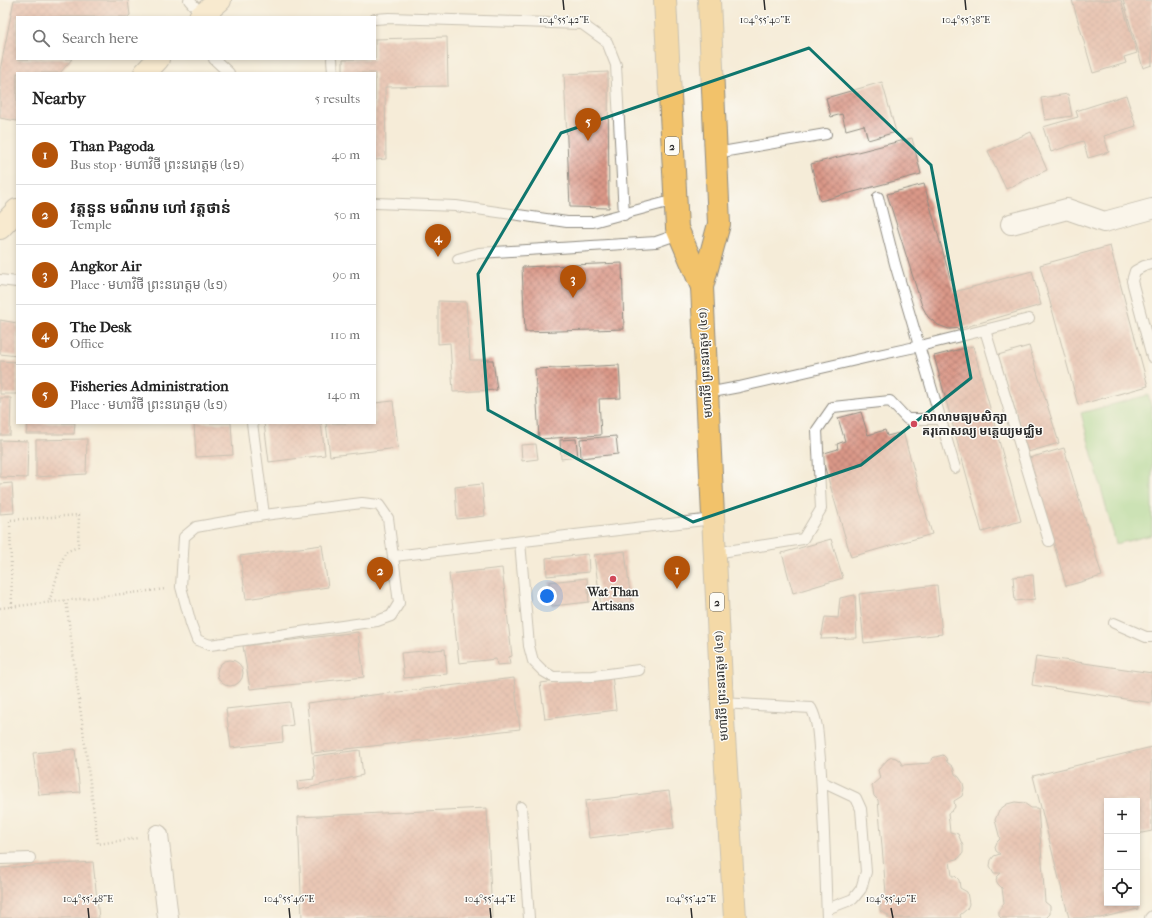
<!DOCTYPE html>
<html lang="en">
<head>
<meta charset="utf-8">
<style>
  :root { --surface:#fff; --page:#f6f6f6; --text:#222; --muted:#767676; --line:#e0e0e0; --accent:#b45309 }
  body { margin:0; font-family:"IM FELL French Canon","Noto Sans Khmer",serif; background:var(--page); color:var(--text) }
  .controls { position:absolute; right:12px; bottom:12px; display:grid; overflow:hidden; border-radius:0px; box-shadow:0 2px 6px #0003 }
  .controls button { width:36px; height:36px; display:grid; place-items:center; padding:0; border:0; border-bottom:1px solid var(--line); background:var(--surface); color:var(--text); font:20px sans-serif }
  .you { position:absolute; left:547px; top:596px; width:14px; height:14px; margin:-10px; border:3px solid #fff; border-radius:50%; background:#1a73e8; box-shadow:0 0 0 6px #1a73e833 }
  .badge { display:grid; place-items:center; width:26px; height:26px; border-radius:50%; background:var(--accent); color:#fff; font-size:13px; font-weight:700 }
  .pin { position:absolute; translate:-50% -33px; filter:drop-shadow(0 1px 2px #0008) }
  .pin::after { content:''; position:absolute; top:21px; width:14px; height:12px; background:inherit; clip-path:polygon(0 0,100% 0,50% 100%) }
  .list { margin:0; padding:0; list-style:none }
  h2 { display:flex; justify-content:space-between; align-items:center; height:52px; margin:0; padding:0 16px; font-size:17px }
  h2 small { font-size:13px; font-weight:400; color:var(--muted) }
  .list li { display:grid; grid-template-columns:26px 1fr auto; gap:12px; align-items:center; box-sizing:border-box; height:60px; padding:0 16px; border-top:1px solid var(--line) }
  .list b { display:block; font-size:15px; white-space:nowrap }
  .list p { margin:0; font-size:13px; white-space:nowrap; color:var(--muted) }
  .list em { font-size:13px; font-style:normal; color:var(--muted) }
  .icon { flex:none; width:22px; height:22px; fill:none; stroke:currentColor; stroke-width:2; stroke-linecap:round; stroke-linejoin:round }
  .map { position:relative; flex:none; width:1152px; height:918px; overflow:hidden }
  .search { position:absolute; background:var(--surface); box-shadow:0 2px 6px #0003; left:16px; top:16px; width:360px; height:44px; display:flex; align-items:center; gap:10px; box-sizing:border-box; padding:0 14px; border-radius:0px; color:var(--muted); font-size:15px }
  .panel { position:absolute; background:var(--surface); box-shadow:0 2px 6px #0003; left:16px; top:72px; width:360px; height:352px; border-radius:0px }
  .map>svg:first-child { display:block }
  .garden { fill:#9ad589; stroke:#62805a }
  .building { fill:url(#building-cross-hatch) }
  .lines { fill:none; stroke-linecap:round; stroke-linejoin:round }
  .service-casing { stroke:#908c82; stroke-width:12 }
  .minor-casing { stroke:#908c82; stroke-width:22 }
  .secondary-casing { stroke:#908c82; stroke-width:24 }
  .primary-casing { stroke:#908c82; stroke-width:24 }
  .path { stroke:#908c82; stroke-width:2.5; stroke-dasharray:1 3; stroke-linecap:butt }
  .service { stroke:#fff; stroke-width:10 }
  .minor { stroke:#fff; stroke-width:20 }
  .secondary { stroke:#fae7c3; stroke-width:22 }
  .primary { stroke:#f2c26a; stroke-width:22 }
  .marked { fill:none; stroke:#0f766e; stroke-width:3; stroke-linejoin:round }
  .ticks { fill:none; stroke:#2b2b2b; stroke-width:1.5 }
  .poi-dot { fill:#d1495b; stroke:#fdfcf7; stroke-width:1.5 }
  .labels { text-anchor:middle; stroke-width:3; stroke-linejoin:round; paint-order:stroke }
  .shield { fill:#fdfcf7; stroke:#6a6a68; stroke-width:1 }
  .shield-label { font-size:11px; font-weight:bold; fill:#2b2b2b }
  .street-label { font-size:12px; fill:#2b2b2b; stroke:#fdfcf7 }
  .poi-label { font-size:12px; font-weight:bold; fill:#2b2b2b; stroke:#fdfcf7; text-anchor:start }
  .ticks-label { font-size:10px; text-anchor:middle; fill:#2b2b2b; stroke:#fdfcf7; stroke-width:3; stroke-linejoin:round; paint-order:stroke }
</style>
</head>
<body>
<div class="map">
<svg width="1152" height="918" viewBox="0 0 1152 918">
  <defs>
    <pattern id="building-cross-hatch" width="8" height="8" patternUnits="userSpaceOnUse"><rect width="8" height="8" fill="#da9888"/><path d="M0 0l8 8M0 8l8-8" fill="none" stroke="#b17c6f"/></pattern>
  </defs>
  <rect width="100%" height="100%" fill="#fdfcf7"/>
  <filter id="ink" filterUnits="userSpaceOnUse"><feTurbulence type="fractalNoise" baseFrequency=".025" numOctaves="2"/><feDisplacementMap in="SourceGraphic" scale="8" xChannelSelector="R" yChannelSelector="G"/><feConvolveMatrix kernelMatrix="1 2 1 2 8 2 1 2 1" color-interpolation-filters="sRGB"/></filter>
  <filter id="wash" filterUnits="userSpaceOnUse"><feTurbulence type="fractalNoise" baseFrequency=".012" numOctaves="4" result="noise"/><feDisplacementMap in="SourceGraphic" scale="16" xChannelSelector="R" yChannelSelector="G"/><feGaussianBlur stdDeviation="0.9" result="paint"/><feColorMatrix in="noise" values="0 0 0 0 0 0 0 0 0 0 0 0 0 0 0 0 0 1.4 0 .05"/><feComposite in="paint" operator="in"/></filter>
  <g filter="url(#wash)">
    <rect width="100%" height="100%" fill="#f5ecd8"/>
    <polygon class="garden" points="1148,395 1152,410 1152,535 1116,544 1081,413"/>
    <g id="blocks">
      <g class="building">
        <polygon points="14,0 128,0 130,15 128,17 17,17 17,59 72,59 60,73 17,73 17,121 0,118 0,70"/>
        <polygon points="1072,0 1121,0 1137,53 1124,57 1126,63 1093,73"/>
        <polygon points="1123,0 1152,0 1152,65 1143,68"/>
        <polygon points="447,37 448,86 385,87 386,159 375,160 375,73 343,73 343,59 375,59 375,39"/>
        <polygon points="608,72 609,208 570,207 564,74"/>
        <polygon points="882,82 896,132 868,140 864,125 846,130 842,114 831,117 826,98"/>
        <polygon points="1068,94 1072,116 1045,120 1041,98"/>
        <polygon points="1126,95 1136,126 1104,136 1109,152 1088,158 1083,141 1051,152 1043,127 1078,117 1076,111"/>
        <polygon points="1031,132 1047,170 1006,189 988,151"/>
        <polygon points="912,138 921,174 820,201 811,164"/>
        <polygon points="924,184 954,292 1032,271 1041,305 962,328 949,329 938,325 928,317 922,306 887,194"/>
        <polygon points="1110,246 1148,386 1078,405 1040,265"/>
        <polygon points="622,263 624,329 525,332 522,267"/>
        <polygon points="438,301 466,302 470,360 493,360 497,390 453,392 450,343 438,344"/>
        <polygon points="0,320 17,323 17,356 0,354"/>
        <polygon points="973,346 1021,521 982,532 934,356"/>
        <polygon points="1029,346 1059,443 1028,452 998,355"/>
        <polygon points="0,361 17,362 17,394 0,394"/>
        <polygon points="619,365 621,398 599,399 601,435 539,439 535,369"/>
        <polygon points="0,398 11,398 10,435 0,435"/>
        <polygon points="393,401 398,448 330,456 326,423 375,423 375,403"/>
        <polygon points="861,412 868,435 885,430 887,436 903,432 932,534 851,557 821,454 838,449 837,444 845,441 838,418"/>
        <polygon points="28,423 75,423 74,434 26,434"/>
        <polygon points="194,423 231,423 233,455 196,457"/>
        <polygon points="264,423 321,423 325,455 269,462"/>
        <polygon points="616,436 618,454 581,458 580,439"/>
        <polygon points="87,439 86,474 36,477 36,440"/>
        <polygon points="576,439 578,457 561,459 560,440"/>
        <polygon points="0,440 28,441 27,478 0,477"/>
        <polygon points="536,444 538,459 522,461 521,445"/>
        <polygon points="1064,448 1102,576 1066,586 1029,458"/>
        <polygon points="12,483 14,513 0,514 0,484"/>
        <polygon points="482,484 485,516 457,519 455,487"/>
        <polygon points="831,539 843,578 793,593 782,553"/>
        <polygon points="322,545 328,587 246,599 240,556"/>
        <polygon points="625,551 631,602 601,606 594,555"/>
        <polygon points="588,554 589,572 547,576 546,558"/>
        <polygon points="502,568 512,656 509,657 510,664 497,665 496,659 459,663 449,574"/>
        <polygon points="1033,575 1035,599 1015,601 1013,577"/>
        <polygon points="587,578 589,602 552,606 549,582"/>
        <polygon points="937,585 942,634 864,643 859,594"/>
        <polygon points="855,595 857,638 821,639 825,617 838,618 840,598"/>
        <polygon points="358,632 364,677 250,689 243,646"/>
        <polygon points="445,649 447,674 404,678 401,653"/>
        <polygon points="1036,656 1152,673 1152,703 1032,685"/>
        <circle cx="230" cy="673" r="13"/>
        <polygon points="612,675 616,710 545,719 540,683"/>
        <polygon points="514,678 520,729 312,753 307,703"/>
        <polygon points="290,702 293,725 282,727 283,742 231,748 226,709"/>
        <polygon points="1152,747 1152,831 1137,834 1137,801 1107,801 1107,903 1137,903 1138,909 1100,918 1069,918 1033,776"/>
        <polygon points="75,749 80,792 39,795 33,753"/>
        <polygon points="360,750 363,775 298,790 297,781 314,779 313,777 315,776 313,756"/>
        <polygon points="943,755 946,758 947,762 953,767 955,774 959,777 963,783 964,788 962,796 954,801 955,807 952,811 948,813 950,832 958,834 963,846 963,853 959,858 950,861 952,876 955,876 959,880 960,888 967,892 969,904 967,909 960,915 961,918 888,918 888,915 880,911 880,900 886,893 878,800 874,796 872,785 880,778 878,770 888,759 892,757 896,758 900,761 902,765 930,763 932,758"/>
        <polygon points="669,791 674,828 589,838 585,801"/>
        <polygon points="1015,802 1024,803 1031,808 1038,808 1045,902 1050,906 1050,914 1046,918 1001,918 999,916 999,910 1004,903 1002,888 998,884 996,880 997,877 1001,873 994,873 990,866 991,860 994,856 1000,854 996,851 995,847 997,842 1000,839 995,820 999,810 1007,804"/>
        <polygon points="487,808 492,918 302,918 298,817"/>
        <polygon points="93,862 99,918 0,918 0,868"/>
      </g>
    </g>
  </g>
  <g filter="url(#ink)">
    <use href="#blocks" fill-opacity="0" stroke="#908c82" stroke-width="1"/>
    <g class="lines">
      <defs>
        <g id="service">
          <polyline points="189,0 202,15"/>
          <polyline points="375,19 389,18 582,24 607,42 616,65 624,215"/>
          <polyline points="214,59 229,73"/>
          <polyline points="332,59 333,73"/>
          <polyline points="716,153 826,134"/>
          <polyline points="878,197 895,264 955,468"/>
          <polyline points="375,203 456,206 567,222 593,222 675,200"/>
          <polyline points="458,259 479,253 656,242 679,234"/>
          <polyline points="1152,264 1144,266 1135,271 1132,281 1152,357"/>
          <polyline points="0,280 17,282"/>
          <polyline points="985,330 1049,541"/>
          <polyline points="707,393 739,387 869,357 920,346 1029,319"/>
          <polyline points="252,423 264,515"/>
          <polygon points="362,503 379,505 388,518 399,603 391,616 377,621 210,645 197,640 191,624 181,587 184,537 196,527 264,515"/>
          <polyline points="520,542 529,646 533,661 543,671 553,677 593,676 639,670"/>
          <polyline points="715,553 803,539 821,509 817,430 833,407 890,401 907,419 941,419"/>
          <polyline points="394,556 713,519"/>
          <polyline points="1114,623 1146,637 1152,637"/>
          <path d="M722,703L811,708C819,723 818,742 820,759C824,812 825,865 827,918"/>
          <polyline points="822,782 856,798 861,809 866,872 861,889 853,899 827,909"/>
          <polyline points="521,807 529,918"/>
          <polyline points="0,859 30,858"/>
          <polyline points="1150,918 1152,916"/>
        </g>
        <g id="minor">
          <polyline points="1011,224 1067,209 1104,222 1152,209"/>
          <polyline points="158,835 168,918"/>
        </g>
        <g id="secondary">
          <polyline points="200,17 220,0"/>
          <polyline points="145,73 158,59"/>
          <polyline points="0,228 17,210"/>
        </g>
        <g id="primary">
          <polyline points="665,0 677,228 702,287"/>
          <polyline points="709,0 719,224 702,287 722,703 735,918"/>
        </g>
      </defs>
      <use href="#service" class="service-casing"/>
      <use href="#minor" class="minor-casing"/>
      <use href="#secondary" class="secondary-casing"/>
      <use href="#primary" class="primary-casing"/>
      <g class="path">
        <polyline points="66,600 98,844 138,838"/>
        <polyline points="12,607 10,520 79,515 78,547 65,552 49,602"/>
        <polyline points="0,608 166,589"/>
      </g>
      <use href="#service" class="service"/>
      <use href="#minor" class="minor"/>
      <use href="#secondary" class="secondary"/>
      <use href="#primary" class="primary"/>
    </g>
  </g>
  <path d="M0 0H1152V918H0ZM809,48L931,165L971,378L861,465L693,522L488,410L478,274L561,133Z" fill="#f5ecd8" fill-opacity=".55" fill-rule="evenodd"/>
  <path class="marked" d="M809,48L931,165L971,378L861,465L693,522L488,410L478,274L561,133Z"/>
  <path class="ticks" d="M563,0L564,10M764,0L765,10M965,0L966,10M88,908L89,918M289,908L290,918M490,908L491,918M691,908L692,918M891,908L893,918"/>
  <g class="poi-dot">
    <circle cx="914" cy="424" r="4"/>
    <circle cx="613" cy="579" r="4"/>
  </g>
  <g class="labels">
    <g class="shield">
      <rect x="665" y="137" width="14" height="18" rx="3"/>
      <rect x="710" y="593" width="14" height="18" rx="3"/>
    </g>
    <g class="shield-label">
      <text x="672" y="150">2</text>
      <text x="717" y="606">2</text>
    </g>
    <g class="street-label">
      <text transform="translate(705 363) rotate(-93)" y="4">មហាវិថី ព្រះនរោត្តម (៤១)</text>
      <text transform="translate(721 686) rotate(-93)" y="4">មហាវិថី ព្រះនរោត្តម (៤១)</text>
    </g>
    <g class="poi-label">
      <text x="922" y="421">សាលាមធ្យមសិក្សា<tspan x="922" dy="14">គរុកោសល្យ មត្តេយ្យមជ្ឈិម</tspan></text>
      <text x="613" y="596" text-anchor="middle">Wat Than<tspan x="613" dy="14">Artisans</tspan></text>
    </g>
  </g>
  <g class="ticks-label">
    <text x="564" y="23">104°55'42"E</text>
    <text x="765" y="23">104°55'40"E</text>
    <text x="966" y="23">104°55'38"E</text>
    <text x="88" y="902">104°55'48"E</text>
    <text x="289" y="902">104°55'46"E</text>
    <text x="490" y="902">104°55'44"E</text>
    <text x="691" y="902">104°55'42"E</text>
    <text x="891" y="902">104°55'40"E</text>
  </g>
</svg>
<div class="controls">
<button>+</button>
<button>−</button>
<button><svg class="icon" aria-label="locate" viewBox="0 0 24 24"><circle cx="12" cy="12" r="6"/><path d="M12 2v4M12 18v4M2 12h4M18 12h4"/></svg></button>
</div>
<div class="you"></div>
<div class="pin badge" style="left:677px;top:589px">1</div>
<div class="pin badge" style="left:380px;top:590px">2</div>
<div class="pin badge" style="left:573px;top:298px">3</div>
<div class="pin badge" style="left:438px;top:257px">4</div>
<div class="pin badge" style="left:588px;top:141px">5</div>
<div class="search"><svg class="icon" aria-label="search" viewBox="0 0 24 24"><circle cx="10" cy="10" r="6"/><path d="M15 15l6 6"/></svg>Search here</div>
<section class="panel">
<h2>Nearby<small>5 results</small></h2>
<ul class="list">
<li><span class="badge">1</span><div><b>Than Pagoda</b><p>Bus stop · មហាវិថី ព្រះនរោត្តម (៤១)</p></div><em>40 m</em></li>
<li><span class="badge">2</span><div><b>វត្តនួន មណីរាម ហៅ វត្តថាន់</b><p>Temple</p></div><em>50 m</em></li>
<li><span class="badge">3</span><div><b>Angkor Air</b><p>Place · មហាវិថី ព្រះនរោត្តម (៤១)</p></div><em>90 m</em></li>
<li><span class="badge">4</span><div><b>The Desk</b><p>Office</p></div><em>110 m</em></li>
<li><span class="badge">5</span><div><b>Fisheries Administration</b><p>Place · មហាវិថី ព្រះនរោត្តម (៤១)</p></div><em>140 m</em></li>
</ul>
</section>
</div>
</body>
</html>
